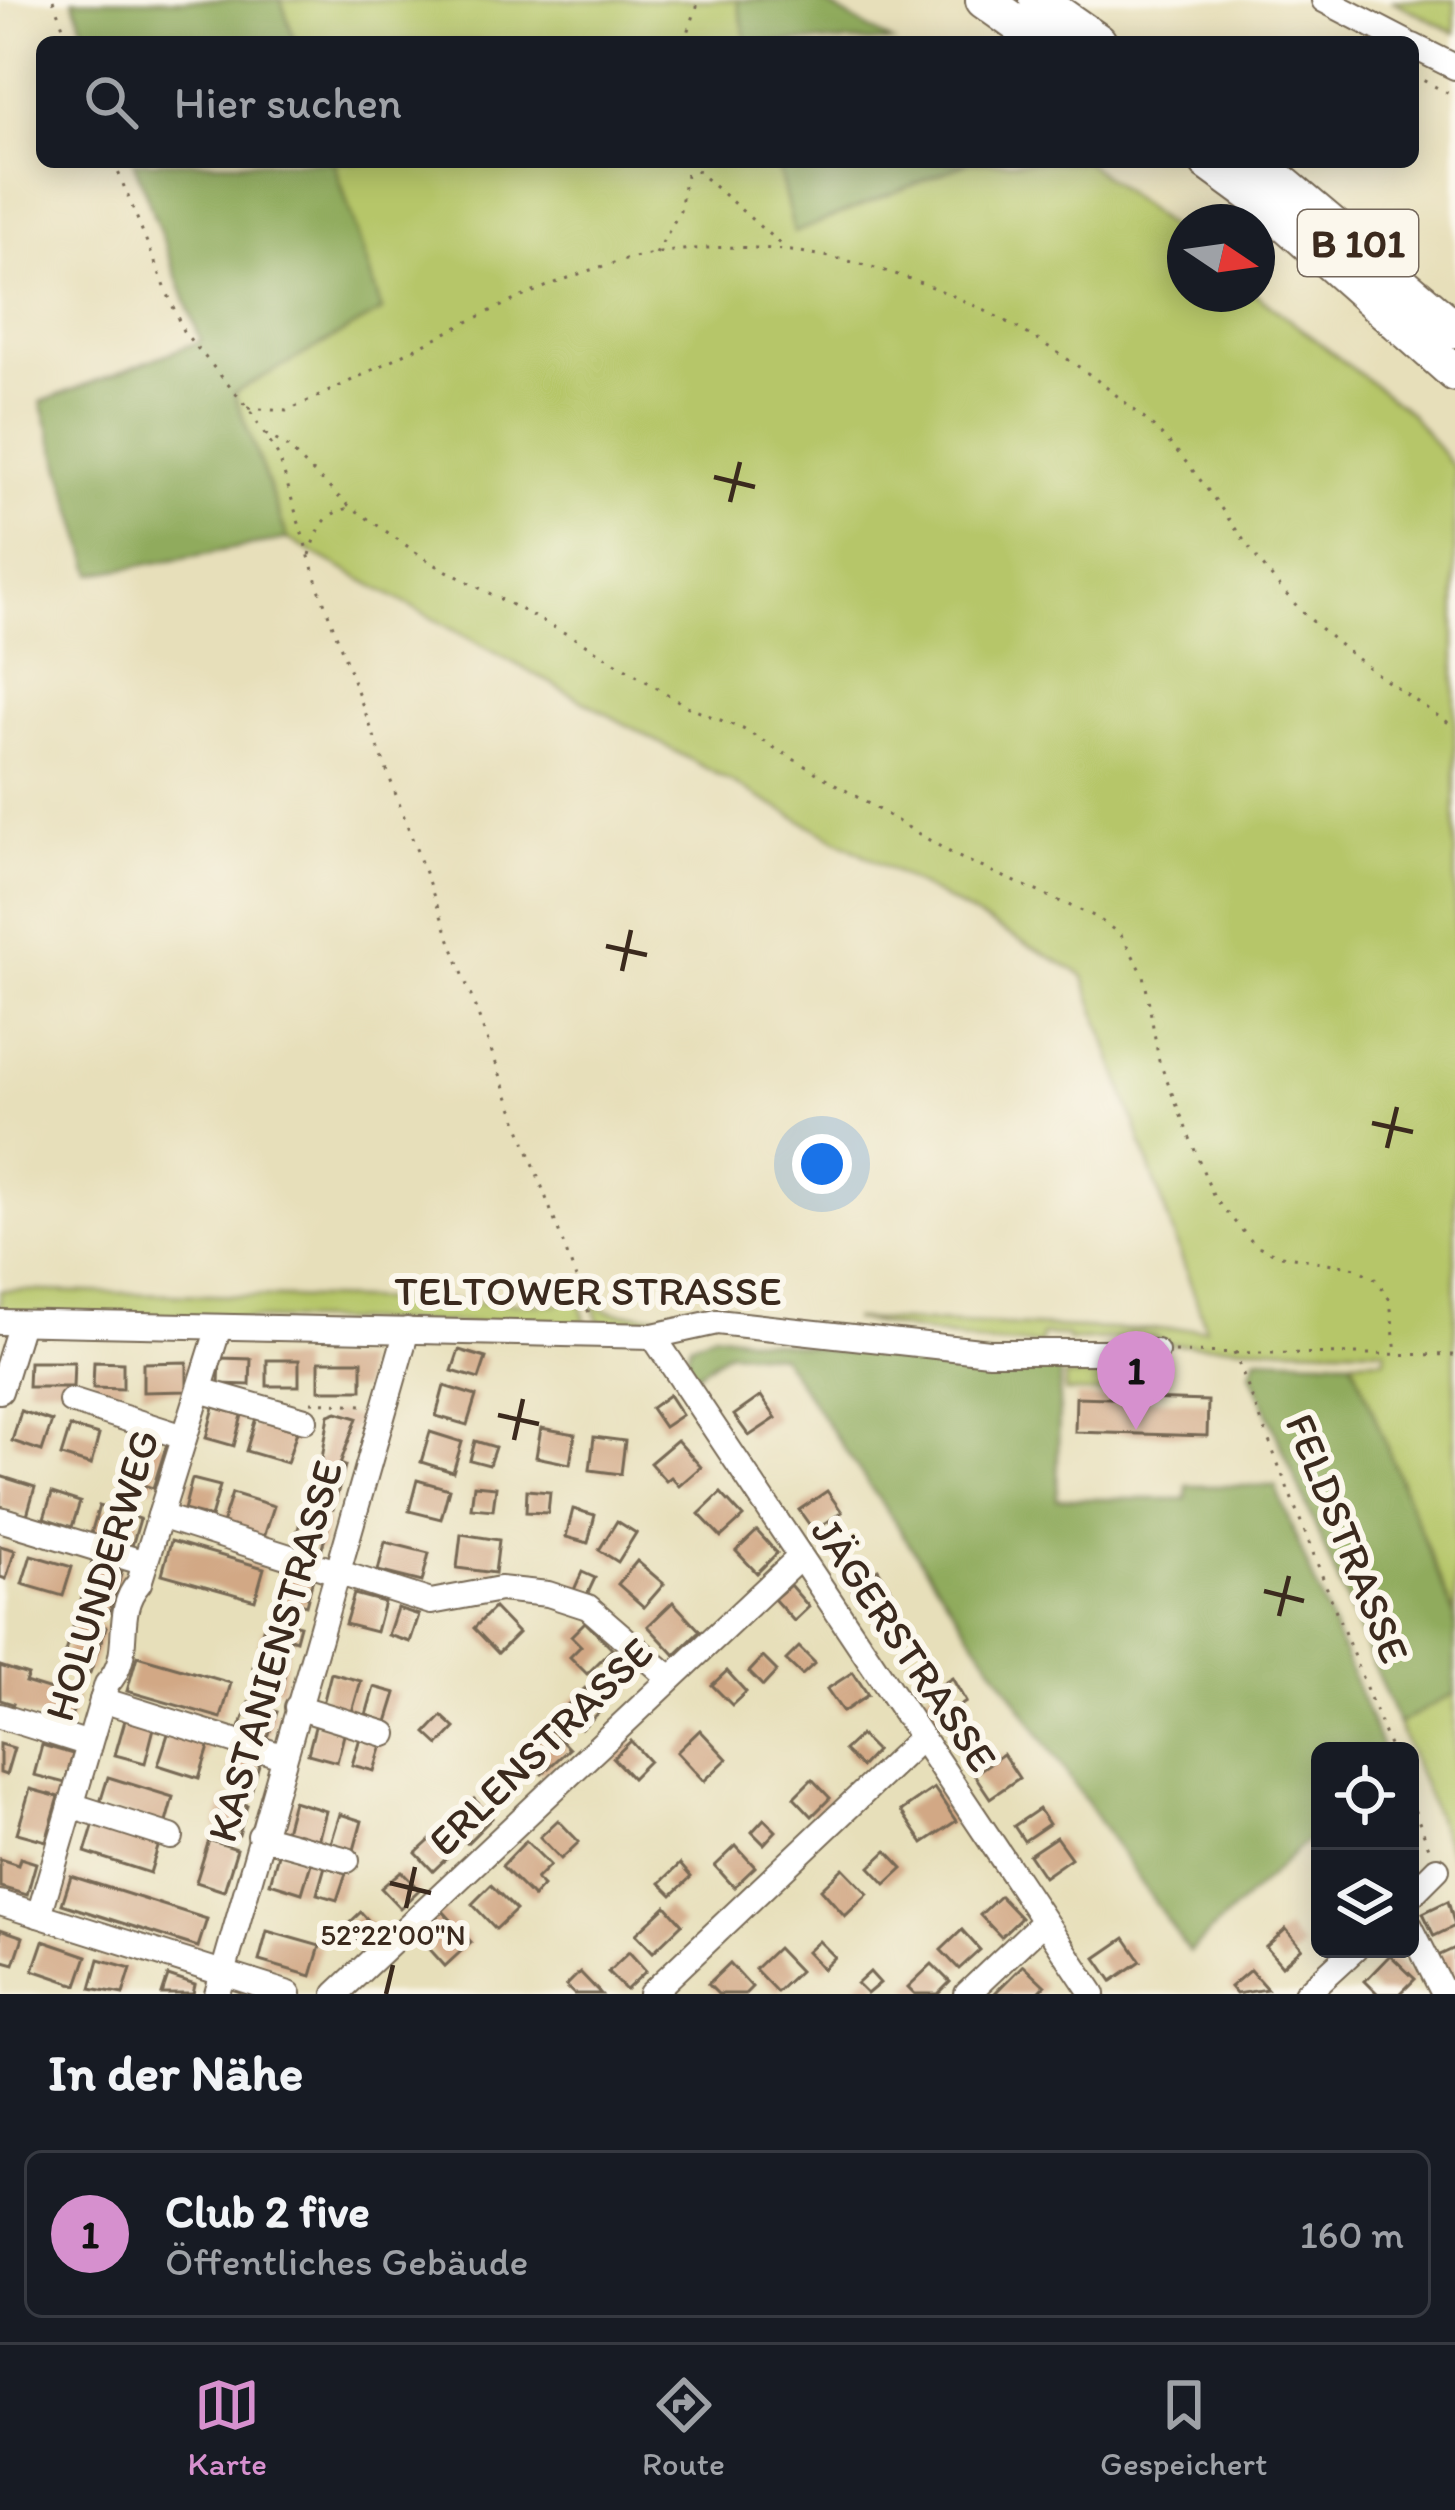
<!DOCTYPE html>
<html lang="de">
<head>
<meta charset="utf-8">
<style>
  :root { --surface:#171b24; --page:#242831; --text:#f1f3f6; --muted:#9ea1a6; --line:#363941; --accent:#d690ce }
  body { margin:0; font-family:Itim,sans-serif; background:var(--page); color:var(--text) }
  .controls { position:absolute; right:36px; bottom:36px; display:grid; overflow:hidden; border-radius:18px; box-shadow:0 6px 30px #0003 }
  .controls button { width:108px; height:108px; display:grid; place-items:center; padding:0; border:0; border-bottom:3px solid var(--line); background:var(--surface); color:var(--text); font:60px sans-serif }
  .compass { position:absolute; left:1167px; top:204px; width:108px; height:108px; border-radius:50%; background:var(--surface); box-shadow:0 6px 30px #0003; rotate:103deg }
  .you { position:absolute; left:822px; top:1164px; width:42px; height:42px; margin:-30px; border:9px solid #fff; border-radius:50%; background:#1a73e8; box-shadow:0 0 0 18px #1a73e833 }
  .badge { display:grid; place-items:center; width:78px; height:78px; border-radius:50%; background:var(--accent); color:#111; font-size:39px; font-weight:700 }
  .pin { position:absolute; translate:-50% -99px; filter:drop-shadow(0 3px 6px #0008) }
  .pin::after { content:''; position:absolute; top:63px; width:42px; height:36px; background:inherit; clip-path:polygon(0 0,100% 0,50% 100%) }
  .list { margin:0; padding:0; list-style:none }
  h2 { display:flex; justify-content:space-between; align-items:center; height:156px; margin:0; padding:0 48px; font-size:51px }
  h2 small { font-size:39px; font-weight:400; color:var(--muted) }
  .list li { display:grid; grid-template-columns:78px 1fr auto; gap:36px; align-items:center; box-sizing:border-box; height:168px; margin:0 24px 24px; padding:0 24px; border:3px solid var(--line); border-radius:18px }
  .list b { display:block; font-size:45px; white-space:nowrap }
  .list p { margin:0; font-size:39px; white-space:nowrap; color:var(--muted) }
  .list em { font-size:39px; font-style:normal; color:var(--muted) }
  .icon { flex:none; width:66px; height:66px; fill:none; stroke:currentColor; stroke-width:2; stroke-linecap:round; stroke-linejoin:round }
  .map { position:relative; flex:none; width:1455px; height:1994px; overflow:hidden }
  .search { position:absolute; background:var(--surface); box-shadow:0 6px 30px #0003; left:36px; right:36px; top:36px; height:132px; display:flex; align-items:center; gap:30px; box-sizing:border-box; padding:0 42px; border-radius:18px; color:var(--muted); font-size:45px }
  .sheet { height:348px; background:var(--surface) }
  nav { display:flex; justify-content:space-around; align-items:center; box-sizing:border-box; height:168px; border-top:3px solid var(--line); background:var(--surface); font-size:33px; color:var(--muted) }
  nav a { display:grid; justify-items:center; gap:6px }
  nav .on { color:var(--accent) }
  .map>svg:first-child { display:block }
  .green { fill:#b6c669; stroke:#787844; stroke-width:3 }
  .forest { fill:#90ab5d; stroke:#666a3e; stroke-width:3 }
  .building { fill:#d2a885 }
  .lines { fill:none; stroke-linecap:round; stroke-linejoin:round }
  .minor-casing { stroke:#776955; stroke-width:28 }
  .highway-casing { stroke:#776955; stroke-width:40 }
  .path { stroke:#776955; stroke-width:3; stroke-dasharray:3 9; stroke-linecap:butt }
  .minor { stroke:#fff; stroke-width:24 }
  .highway { stroke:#fff; stroke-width:36 }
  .ticks { fill:none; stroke:#3b2a1e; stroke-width:4.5 }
  .labels { text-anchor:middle; stroke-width:12; stroke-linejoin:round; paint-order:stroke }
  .shield { fill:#fbf7ec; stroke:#75685c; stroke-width:3 }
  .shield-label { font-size:39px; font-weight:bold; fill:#3b2a1e }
  .street-label { font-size:42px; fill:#3b2a1e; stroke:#fbf7ec }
  .ticks-label { font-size:30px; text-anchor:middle; fill:#3b2a1e; stroke:#fbf7ec; stroke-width:12; stroke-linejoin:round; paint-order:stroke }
</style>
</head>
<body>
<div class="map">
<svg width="1455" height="1994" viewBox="0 0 1455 1994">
  <rect width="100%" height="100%" fill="#fbf7ec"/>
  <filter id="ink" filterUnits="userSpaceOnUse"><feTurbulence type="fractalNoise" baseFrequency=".00833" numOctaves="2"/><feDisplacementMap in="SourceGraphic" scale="24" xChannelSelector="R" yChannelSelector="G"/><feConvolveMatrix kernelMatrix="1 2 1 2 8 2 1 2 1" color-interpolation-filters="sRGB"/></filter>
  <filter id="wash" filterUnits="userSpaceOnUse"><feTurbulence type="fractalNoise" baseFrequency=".004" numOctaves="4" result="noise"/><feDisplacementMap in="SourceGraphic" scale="48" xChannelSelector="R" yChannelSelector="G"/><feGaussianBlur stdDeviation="2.7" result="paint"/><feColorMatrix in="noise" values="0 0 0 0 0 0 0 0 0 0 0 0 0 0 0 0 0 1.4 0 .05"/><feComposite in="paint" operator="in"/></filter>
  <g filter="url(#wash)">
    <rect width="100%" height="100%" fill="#e7dfba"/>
    <g class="green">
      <polygon points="281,0 737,0 747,42 295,42"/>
      <polygon points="1391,0 1455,0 1455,33"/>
      <polygon points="334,162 777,162 795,232 969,162 1086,162 1185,239 1185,294 1256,294 1410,413 1455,469 1455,1618 1352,1360 1385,1359 1385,1349 1165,1344 1154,1337 1068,1341 1067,1336 1042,1335 1040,1345 977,1342 852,1319 1132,1330 1206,1328 1083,975 288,539 234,393 381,311"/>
      <polygon points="0,1290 555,1304 579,1298 586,1326 0,1313"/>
      <path d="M590,1302C617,1325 702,1310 738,1311L656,1325H601Z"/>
      <polygon points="1065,1376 1108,1377 1108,1393 1065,1392"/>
      <polygon points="1455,1693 1455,1863 1398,1724"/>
    </g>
    <g class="forest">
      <polygon points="73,0 281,0 295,42 89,42"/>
      <polygon points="737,0 819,0 892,42 747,42"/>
      <polygon points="134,162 334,162 382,311 234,393 288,539 93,574 41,402 201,341"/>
      <polygon points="777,162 969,162 794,233"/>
      <polygon points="714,1333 839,1351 1060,1359 1057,1499 1186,1499 1187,1486 1275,1486 1383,1751 1320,1751 1320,1828 1189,1952 780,1355 728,1351 695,1375 686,1361 690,1344"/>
      <polygon points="1257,1357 1352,1360 1455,1618 1455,1693 1398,1724 1251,1373"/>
    </g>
    <g id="blocks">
      <g class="building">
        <polygon points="459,1350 486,1358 479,1379 452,1371"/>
        <polygon points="220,1358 251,1359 250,1385 219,1384"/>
        <rect x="267" y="1360" width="32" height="26"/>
        <rect x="319" y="1361" width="43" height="29"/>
        <polygon points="29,1362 74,1362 73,1387 28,1387"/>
        <polygon points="94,1362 123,1363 123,1389 93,1388"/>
        <polygon points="187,1362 187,1391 143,1392 143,1363"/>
        <polygon points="444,1386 476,1396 467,1425 436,1416"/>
        <polygon points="669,1395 682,1415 664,1427 651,1408"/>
        <polygon points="761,1396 776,1418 749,1436 734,1415"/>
        <polygon points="1076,1397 1208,1401 1207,1436 1075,1432"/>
        <polygon points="214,1407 242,1415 234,1446 206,1438"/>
        <polygon points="21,1411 52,1421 42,1451 12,1441"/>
        <polygon points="337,1412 357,1418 340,1464 345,1466 333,1509 328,1508 324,1521 329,1522 321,1552 294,1545 302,1514 309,1516 312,1504 305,1502 317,1458 322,1459 329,1415"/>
        <polygon points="256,1418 297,1431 287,1463 246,1451"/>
        <polygon points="70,1427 99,1435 91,1465 61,1456"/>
        <polygon points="541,1428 575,1434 570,1464 536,1457"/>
        <polygon points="430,1432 462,1442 453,1472 421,1462"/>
        <polygon points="137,1435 167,1444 153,1488 123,1479"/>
        <polygon points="594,1437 625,1441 621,1474 590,1470"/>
        <polygon points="677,1440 701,1467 679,1486 671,1477 666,1481 650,1463"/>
        <polygon points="475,1441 495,1447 489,1465 470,1460"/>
        <polygon points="0,1476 35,1487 27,1515 0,1506"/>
        <polygon points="192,1479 220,1486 211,1517 184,1510"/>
        <polygon points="417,1480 449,1489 441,1519 409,1511"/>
        <polygon points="474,1485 496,1487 493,1510 471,1508"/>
        <polygon points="527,1490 550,1492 548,1513 526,1512"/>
        <polygon points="827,1491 842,1512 814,1531 799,1510"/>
        <polygon points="52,1493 80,1502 72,1527 44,1518"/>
        <polygon points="232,1493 274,1506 264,1537 222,1524"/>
        <polygon points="721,1493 743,1517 721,1537 699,1514"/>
        <polygon points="99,1506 140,1519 132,1546 91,1534"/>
        <polygon points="573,1509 595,1515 588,1543 566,1537"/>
        <polygon points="617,1521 636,1533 618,1562 599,1550"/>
        <polygon points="757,1531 777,1553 757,1573 736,1551"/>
        <polygon points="461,1534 499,1540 495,1573 457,1568"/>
        <polygon points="171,1541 264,1568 255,1600 162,1574"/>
        <polygon points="385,1542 429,1553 422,1582 378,1571"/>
        <polygon points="0,1546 15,1550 6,1579 0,1577"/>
        <polygon points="31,1555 72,1567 63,1596 22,1584"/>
        <polygon points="637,1561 664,1584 644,1607 618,1584"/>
        <polygon points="92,1562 122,1571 110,1612 80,1603"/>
        <polygon points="878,1569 893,1592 866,1610 851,1587"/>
        <polygon points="287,1571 313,1578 306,1605 280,1598"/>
        <polygon points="582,1572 595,1578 587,1595 574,1590"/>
        <polygon points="790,1585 809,1607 794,1621 774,1599"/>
        <polygon points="354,1594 384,1602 376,1632 345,1624"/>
        <polygon points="673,1602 700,1631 675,1655 648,1626"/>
        <polygon points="397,1608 419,1615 410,1642 388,1635"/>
        <polygon points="494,1608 518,1633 498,1653 474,1628"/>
        <polygon points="76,1618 106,1627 90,1673 61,1664"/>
        <polygon points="273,1618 300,1625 296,1640 290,1638 282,1690 256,1683 259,1669 253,1667 263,1629 269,1631"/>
        <polygon points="585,1622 612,1649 587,1674 570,1657 581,1646 571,1636"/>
        <polygon points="799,1647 815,1663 802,1675 786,1660"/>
        <polygon points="137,1656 231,1683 221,1718 127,1691"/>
        <polygon points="763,1657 777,1671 763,1686 749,1672"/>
        <polygon points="0,1666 28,1675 25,1682 77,1698 68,1727 11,1709 13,1704 0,1700"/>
        <polygon points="727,1671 746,1692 732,1705 712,1685"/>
        <polygon points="853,1672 868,1695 843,1712 827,1689"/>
        <polygon points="331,1673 361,1681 352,1712 323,1704"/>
        <polygon points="952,1678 966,1702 938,1720 923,1696"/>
        <polygon points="374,1687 396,1693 387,1722 366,1715"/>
        <polygon points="585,1688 604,1708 581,1729 563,1709"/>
        <polygon points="249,1702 277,1712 268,1737 240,1728"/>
        <polygon points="442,1716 455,1728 439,1745 426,1733"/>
        <polygon points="125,1720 154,1728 145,1763 115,1755"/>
        <polygon points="316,1723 345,1731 337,1762 308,1754"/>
        <polygon points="551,1730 569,1749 542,1774 524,1755"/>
        <polygon points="700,1730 727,1759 704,1781 677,1752"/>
        <polygon points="169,1731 210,1744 199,1778 158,1765"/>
        <polygon points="860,1735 876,1751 861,1767 844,1750"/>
        <polygon points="360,1738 382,1745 374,1771 352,1765"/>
        <polygon points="631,1741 649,1761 632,1778 613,1758"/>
        <polygon points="0,1744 14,1748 6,1775 0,1773"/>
        <polygon points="42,1745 73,1754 65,1783 34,1775"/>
        <polygon points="1003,1754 1019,1778 990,1798 974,1774"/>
        <polygon points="234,1755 260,1762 251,1792 226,1785"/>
        <polygon points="108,1777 173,1797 165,1826 99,1806"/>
        <polygon points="812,1779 830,1798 812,1816 794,1797"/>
        <polygon points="934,1788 956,1821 923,1843 901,1811"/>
        <polygon points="30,1789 59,1797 46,1841 17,1833"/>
        <polygon points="224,1798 247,1805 239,1835 215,1828"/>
        <polygon points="474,1799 492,1818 467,1843 449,1824"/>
        <polygon points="293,1801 326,1811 318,1841 285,1831"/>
        <polygon points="1039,1809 1049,1824 1024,1841 1014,1826"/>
        <polygon points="340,1814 362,1821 354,1850 331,1843"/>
        <polygon points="764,1819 776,1831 764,1844 752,1832"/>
        <polygon points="558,1820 579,1842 561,1859 540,1837"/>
        <polygon points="94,1823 159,1844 150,1873 85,1852"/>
        <polygon points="439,1832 455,1850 433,1871 416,1853"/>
        <polygon points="1056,1837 1071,1858 1044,1877 1029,1855"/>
        <polygon points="209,1840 237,1849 224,1891 196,1882"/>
        <polygon points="526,1841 550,1865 536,1879 543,1886 533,1897 502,1866"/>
        <polygon points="736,1846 755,1867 734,1887 715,1866"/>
        <polygon points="279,1851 312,1860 302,1893 270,1883"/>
        <polygon points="887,1851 903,1868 886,1884 870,1867"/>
        <polygon points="20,1858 36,1863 27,1895 0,1887 0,1859 18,1865"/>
        <polygon points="680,1864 691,1877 672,1895 660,1883"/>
        <polygon points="325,1866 346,1873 337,1900 317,1894"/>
        <polygon points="843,1868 868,1894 845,1916 821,1889"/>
        <polygon points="401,1871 419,1890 400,1908 381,1888"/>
        <polygon points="71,1876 207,1919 198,1947 62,1904"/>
        <polygon points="491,1885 516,1910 496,1929 472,1904"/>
        <polygon points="1000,1896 1021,1918 1001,1937 980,1915"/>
        <polygon points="1448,1901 1455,1926 1434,1936 1423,1913"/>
        <polygon points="666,1906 682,1924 653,1952 636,1934"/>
        <polygon points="443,1911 471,1942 445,1966 417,1935"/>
        <polygon points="361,1912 376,1929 359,1944 344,1928"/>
        <polygon points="0,1929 23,1937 14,1964 0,1960"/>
        <polygon points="1286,1929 1302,1948 1282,1966 1266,1947"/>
        <polygon points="962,1930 980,1950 959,1969 941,1950"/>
        <polygon points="267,1931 320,1946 311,1976 259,1961"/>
        <polygon points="1125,1938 1141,1961 1112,1981 1096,1958"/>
        <polygon points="43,1941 87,1956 77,1985 33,1970"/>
        <polygon points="819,1941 835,1957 823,1969 807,1952"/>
        <polygon points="777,1948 799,1971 777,1992 755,1969"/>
        <polygon points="1455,1948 1455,1978 1450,1980 1438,1956"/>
        <polygon points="629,1952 646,1971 626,1990 608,1972"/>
        <polygon points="1390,1955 1415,1979 1400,1994 1378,1994 1365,1981"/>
        <polygon points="99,1959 131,1968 123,1994 91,1988"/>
        <polygon points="730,1963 752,1987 745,1994 718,1994 708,1984"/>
        <polygon points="932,1964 950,1982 938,1994 915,1994 908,1987"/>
        <polygon points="1023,1965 1045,1986 1037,1994 994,1994"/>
        <polygon points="1250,1970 1267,1989 1236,1994 1230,1987"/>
        <polygon points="580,1972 601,1994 574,1994 566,1986"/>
        <polygon points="870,1972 880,1983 867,1994 857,1984"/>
        <polygon points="168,1976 195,1985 193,1994 162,1994"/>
      </g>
    </g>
  </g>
  <g filter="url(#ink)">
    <use href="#blocks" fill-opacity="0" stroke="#776955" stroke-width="3"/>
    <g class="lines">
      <defs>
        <g id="minor">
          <polyline points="1324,0 1405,42"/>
          <polyline points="1413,46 1455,67"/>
          <polyline points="0,1322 653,1336 717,1322 989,1352 1156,1352"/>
          <polyline points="653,1336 1093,1994"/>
          <polyline points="200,1390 305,1420"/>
          <polyline points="0,1391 21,1323"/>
          <polyline points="71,1401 184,1437"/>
          <polyline points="160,1516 431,1602 500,1589 548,1594 588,1607 669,1677"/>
          <polyline points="0,1519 145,1563"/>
          <polyline points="102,1700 282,1756"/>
          <polyline points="297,1707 385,1734"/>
          <polyline points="0,1716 89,1744"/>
          <polyline points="71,1805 171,1837"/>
          <polyline points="260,1836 347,1860"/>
          <polyline points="1410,1896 1437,1869"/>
          <polyline points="0,1903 289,1994"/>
          <path d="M39,1915L107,1684C136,1654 111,1614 139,1583L219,1327"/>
          <polyline points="1410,1926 1444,1994"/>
          <polyline points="217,1994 407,1330"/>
          <polyline points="336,1994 800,1557"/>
          <polyline points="651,1994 921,1738"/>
          <polyline points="967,1994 1043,1922"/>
          <polyline points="1306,1994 1355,1949"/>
        </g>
        <g id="highway">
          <polyline points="984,0 1043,42"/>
          <polyline points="1038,0 1098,42"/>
          <polyline points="1208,162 1260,200 1455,373"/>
          <polyline points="1257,162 1455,329"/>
        </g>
      </defs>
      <use href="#minor" class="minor-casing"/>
      <use href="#highway" class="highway-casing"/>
      <g class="path">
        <polyline points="53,0 69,42"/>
        <polyline points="685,42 699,0"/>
        <polyline points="1413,75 1455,97"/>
        <polyline points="114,162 183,331 248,408 279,457 317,583 589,1313"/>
        <polyline points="687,162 781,245"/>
        <polyline points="656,254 680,211 687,168"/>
        <path d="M248,408L286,411C385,368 480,309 582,273C781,202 998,287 1149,423C1206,474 1243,550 1297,606C1343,653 1400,691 1455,727"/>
        <polyline points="265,434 285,445 344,502 430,562 582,642 690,708 743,729 956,856 1096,917 1121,935 1144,975 1159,1061 1214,1198 1254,1244 1275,1254 1356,1268 1375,1279 1390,1300 1396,1354"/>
        <path d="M310,555C318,530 322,513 350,508"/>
        <polyline points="1175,1352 1455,1355"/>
        <polyline points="1234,1352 1391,1751"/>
        <polyline points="311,1402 364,1405"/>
        <polyline points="1410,1799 1430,1850"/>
      </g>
      <use href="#minor" class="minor"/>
      <use href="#highway" class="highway"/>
    </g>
  </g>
  <path class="ticks" d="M714,477L755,487M730,502L740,462M606,946L647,955M622,971L631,930M1372,1123L1413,1132M1387,1148L1397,1107M498,1415L539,1424M514,1440L523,1399M1264,1591L1304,1601M1279,1616L1289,1576M390,1883L431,1893M406,1908L415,1867M386,1994L393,1965"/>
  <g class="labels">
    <rect class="shield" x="1298" y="210" width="120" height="66" rx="9"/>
    <g class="shield-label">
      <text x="1358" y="257">B 101</text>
    </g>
    <g class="street-label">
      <text x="588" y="1305">TELTOWER STRASSE</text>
      <text transform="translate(1348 1538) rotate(68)" y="15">FELDSTRASSE</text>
      <text transform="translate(101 1575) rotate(-73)" y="15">HOLUNDERWEG</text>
      <text transform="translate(905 1644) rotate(56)" y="15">JÄGERSTRASSE</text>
      <text transform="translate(274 1651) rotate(-74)" y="15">KASTANIENSTRASSE</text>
      <text transform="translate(540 1746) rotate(-44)" y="15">ERLENSTRASSE</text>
    </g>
  </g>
  <g class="ticks-label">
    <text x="393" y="1945">52°22'00"N</text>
  </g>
</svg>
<div class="controls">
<button><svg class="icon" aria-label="locate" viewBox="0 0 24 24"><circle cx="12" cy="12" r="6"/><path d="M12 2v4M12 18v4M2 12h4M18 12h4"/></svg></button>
<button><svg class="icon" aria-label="layers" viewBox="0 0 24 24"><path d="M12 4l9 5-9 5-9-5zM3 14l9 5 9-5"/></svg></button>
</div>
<svg class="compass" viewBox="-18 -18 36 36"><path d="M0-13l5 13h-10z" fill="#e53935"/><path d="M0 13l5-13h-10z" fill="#9ea1a6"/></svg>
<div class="you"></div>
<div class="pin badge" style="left:1136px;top:1430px">1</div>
<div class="search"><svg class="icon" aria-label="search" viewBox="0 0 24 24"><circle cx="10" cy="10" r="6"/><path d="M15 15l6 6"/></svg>Hier suchen</div>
</div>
<section class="sheet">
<h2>In der Nähe<small></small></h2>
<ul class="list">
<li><span class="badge">1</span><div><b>Club 2 five</b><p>Öffentliches Gebäude</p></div><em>160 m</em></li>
</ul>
</section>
<nav>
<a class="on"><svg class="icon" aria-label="map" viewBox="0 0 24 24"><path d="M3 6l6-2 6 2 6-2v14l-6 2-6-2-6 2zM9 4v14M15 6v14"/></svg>Karte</a>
<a><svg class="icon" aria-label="directions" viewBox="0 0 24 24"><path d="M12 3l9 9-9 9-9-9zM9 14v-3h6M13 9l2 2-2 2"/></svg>Route</a>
<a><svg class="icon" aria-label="saved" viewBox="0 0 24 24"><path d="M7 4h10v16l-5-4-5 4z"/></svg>Gespeichert</a>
</nav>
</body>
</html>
